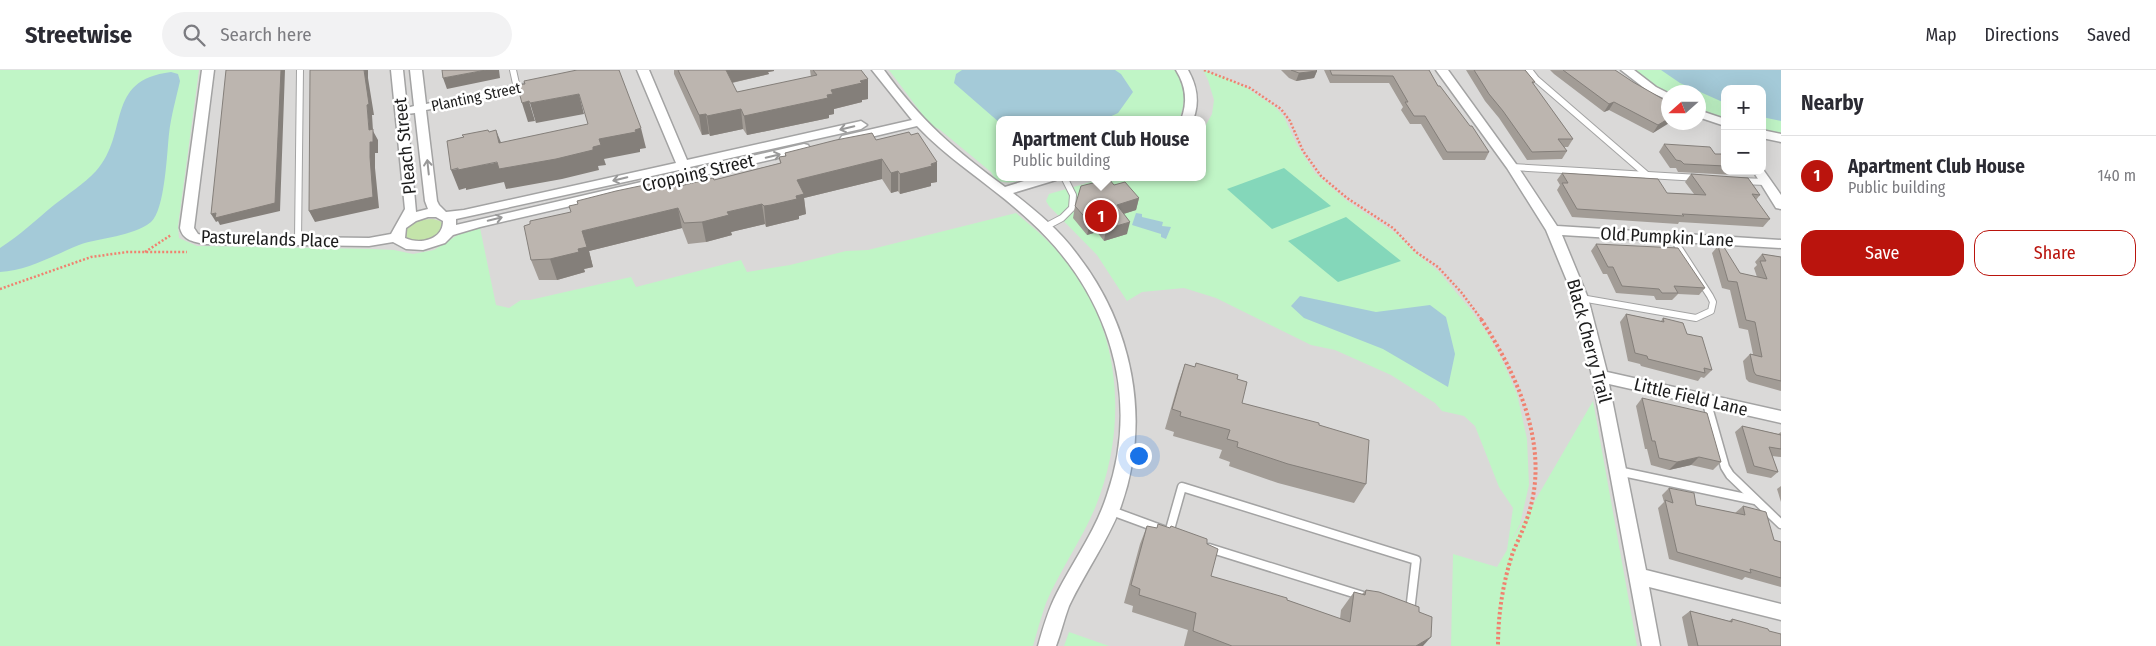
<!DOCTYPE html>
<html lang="en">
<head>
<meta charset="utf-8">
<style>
  :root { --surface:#fff; --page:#f2f2f3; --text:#2b2b33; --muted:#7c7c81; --line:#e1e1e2; --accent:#ba140d }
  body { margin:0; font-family:"Fira Sans Condensed",sans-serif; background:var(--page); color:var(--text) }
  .controls { position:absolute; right:15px; top:15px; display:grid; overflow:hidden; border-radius:10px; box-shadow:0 5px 20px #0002 }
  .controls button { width:45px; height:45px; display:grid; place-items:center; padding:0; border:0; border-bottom:1px solid var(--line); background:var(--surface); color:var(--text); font:25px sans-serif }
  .compass { position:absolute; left:1661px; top:15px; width:45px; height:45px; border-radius:50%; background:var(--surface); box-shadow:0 5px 20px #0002; rotate:249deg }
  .you { position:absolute; left:1138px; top:385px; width:18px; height:18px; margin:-12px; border:4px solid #fff; border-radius:50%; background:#1a73e8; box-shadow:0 0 0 8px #1a73e833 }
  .badge { display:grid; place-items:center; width:32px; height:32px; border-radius:50%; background:var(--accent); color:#fff; font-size:16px; font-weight:700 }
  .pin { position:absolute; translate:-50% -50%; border:2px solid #fff; box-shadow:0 1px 5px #0006 }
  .popup { position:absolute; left:996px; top:46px; width:210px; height:65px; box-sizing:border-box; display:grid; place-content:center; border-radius:10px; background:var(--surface); filter:drop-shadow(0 1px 4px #0005); font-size:16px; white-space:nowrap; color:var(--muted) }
  .popup b { font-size:19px; color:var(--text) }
  .popup::after { content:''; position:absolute; left:50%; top:100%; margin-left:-10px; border:10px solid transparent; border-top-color:var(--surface) }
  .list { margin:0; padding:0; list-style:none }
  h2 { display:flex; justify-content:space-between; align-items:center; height:65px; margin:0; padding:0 20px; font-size:21px }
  h2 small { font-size:16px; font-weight:400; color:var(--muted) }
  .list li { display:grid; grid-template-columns:32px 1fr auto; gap:15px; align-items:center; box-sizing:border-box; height:80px; padding:0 20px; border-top:1px solid var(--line) }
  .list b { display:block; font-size:19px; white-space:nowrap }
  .list p { margin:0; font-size:16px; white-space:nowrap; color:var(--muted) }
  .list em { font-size:16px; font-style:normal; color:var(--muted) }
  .actions { display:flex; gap:10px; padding:15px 20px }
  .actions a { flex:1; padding:11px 0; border:1px solid var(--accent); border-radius:15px; text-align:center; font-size:18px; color:var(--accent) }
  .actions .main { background:var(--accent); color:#fff }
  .icon { flex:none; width:28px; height:28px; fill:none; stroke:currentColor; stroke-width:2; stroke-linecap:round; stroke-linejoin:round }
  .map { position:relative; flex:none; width:1781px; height:576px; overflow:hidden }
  header { display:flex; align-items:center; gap:30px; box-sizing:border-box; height:70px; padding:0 25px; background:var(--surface); border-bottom:1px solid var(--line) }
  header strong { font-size:24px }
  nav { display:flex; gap:28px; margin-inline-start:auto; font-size:18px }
  .search { width:350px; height:45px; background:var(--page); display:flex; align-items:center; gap:12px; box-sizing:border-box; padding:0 18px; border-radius:28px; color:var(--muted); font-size:19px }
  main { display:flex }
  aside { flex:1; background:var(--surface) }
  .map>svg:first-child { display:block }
  .residential { fill:#dad9d8; fill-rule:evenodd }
  .grass { fill:#c4e4aa }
  .park { fill:#c0f5c6 }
  .pitch { fill:#84d7ba }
  .water { fill:#a4cad8 }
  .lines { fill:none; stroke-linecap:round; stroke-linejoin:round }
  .service-far1-casing { stroke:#a3a3a3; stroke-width:8 }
  .service-casing { stroke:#a3a3a3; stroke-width:11 }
  .minor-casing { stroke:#a3a3a3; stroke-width:3 }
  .path-far1 { stroke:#f0816f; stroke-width:2.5; stroke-dasharray:2 2; stroke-linecap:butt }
  .path { stroke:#f0816f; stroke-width:4; stroke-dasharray:2.5 2.5; stroke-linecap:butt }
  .service-far1 { stroke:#fff; stroke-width:6 }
  .service { stroke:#fff; stroke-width:8 }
  .minor { fill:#fff; fill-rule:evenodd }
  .wall { fill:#a29c96 }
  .shaded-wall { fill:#847f7a }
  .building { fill:#bcb5af; stroke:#847f7a }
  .oneway { stroke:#999 }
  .labels { text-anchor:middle; stroke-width:5; stroke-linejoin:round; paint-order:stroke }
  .far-street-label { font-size:15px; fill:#1c1c1c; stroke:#fff }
  .street-label { font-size:18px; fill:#1c1c1c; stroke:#fff }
</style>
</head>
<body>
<header>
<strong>Streetwise</strong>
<div class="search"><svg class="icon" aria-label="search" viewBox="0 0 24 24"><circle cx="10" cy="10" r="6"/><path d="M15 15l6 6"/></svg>Search here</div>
<nav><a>Map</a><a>Directions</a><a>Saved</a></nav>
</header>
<main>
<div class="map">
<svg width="1781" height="576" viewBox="0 0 1781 576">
  <rect width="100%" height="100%" fill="#ece9e2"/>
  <path class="residential" d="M0,0H1781V576H0ZM1725,19H1762V101H1725ZM1668,22H1698V52H1668ZM1000,50H1202V107H1000Z"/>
  <path class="grass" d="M433,149L440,151L445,157L433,171L407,173L403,163C410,152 420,149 433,149Z"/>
  <g class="park">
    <path d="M0,0H199L178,156L179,168L197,176L373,179L394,180L413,184L434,180L459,164L480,158L496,235L509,238L521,230H530L631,207L636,217L741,190L747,202L790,195L846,181L868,180L1016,143C1035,159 1053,174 1068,193C1122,263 1128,358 1095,438C1081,471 1060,500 1046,533C1041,547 1037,562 1033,576H0Z"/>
    <path d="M889,0H1175C1185,18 1187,30 1179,50H1000V107H1031C1019,111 1007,116 995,109L991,102L939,59L931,56Z"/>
    <polygon points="1203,0 1228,9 1247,18 1275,37 1284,47 1297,75 1315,103 1347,131 1397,164 1412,180 1439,202 1471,240 1489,266 1503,292 1517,324 1527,369 1529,415 1520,454 1511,472 1593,331 1637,576 1451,576 1453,484 1497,497 1507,480 1513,438 1499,417 1475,356 1464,346 1442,341 1435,333 1391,305 1335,280 1311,275 1216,228 1184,218 1142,222 1127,231 1097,185 1049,136 1046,131 1049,124 1108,107 1202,107 1202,62 1212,44 1214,30 1208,10"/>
    <polygon points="1633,0 1781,0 1781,65 1762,61 1762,19 1725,19 1725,49 1699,38 1698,22 1668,24"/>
    <polygon points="1069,562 1109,576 1064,576"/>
  </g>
  <g class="pitch">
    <polygon points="1284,98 1331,136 1272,159 1227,119"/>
    <polygon points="1346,147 1401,191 1338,212 1288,171"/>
  </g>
  <g class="water">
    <polygon points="962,0 1115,0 1121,4 1133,22 1118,43 1103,50 1000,50 1000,53 954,13 956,4"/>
    <polygon points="1661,0 1781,0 1781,51 1762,47 1762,19 1725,19 1725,33 1680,13"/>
    <path d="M171,2L178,4L180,11C176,29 171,46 169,64C167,82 165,140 151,152C132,167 101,167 79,175C54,185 27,201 0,202V178C20,165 36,150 54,135C68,124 84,114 96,101C130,63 104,10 171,2Z"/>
    <polygon points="1136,143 1142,144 1142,147 1163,152 1162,156 1171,157 1166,169 1161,167 1161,164 1132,155"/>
    <polygon points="1300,226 1376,242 1430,235 1446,247 1455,284 1448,317 1383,279 1304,248 1291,236"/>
  </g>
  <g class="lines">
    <defs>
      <g id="service-far1">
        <polyline points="513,0 517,18"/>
        <polyline points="1529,0 1536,9 1647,105"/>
        <polyline points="1512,97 1699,108"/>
        <polyline points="1740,111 1766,112"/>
        <polyline points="1045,157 1062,148 1072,138 1073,125 1064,107"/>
        <polyline points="298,170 300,0"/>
        <polyline points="1581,228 1696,248 1711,241 1713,232 1710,226 1672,167"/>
      </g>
      <g id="service">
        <polyline points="1706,330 1725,397 1730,405 1781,454"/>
        <polyline points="1618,401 1755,430"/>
        <polyline points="1109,440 1166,461"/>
        <polyline points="1169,463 1182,417 1416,490 1410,541 1407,540"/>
        <polyline points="1209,478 1363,526"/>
      </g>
      <g id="minor">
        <path d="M202,0H214L194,158L198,164L206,166L369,168L391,164L405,139L391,0H403L407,38L414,36L410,0H422L426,34L538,11L544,14L538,17L426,40L437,131L439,135L446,142L464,140L676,93L637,0H649L687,90L861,51L867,55L861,59L690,97L692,100L804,74L808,75L810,78L808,81L480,157L453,165L445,173L423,180L406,179L393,172L369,176L206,174C195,172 183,171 180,158ZM415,43L425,131L428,139L416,142L407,44ZM679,100L680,103L456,155V149ZM428,147H436L443,151C443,170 420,175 405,168L406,158L416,151Z"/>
        <path d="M872,0H884C920,50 956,81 1005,117L1037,107H1058L1056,110L1013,123C1036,141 1059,160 1076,183C1132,254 1152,349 1121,436C1108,471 1085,502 1069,536C1064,549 1061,563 1056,576H1038C1043,558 1048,540 1057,523C1074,490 1096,460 1107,425C1142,324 1107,221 1030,151C994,117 951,92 917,56L846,73L842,72L840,69L842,66L912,50Z"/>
        <path d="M1176,0H1188C1197,16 1200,32 1193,50H1181C1188,32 1186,16 1176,0Z"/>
        <polygon points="1436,0 1448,0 1516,94 1557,156 1781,170 1781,178 1562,165 1588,228 1607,302 1781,341 1781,353 1609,314 1646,500 1781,534 1781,550 1649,517 1660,576 1642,576 1592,306 1574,228 1546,160 1507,98"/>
        <polygon points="1621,0 1634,0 1656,17 1668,23 1668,30 1648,21"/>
        <polygon points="1698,40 1725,49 1725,56 1698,47"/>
        <polygon points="1762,60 1781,64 1781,72 1762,68"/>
        <polygon points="1762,98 1781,125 1781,139 1776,138 1753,101 1762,101"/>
      </g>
    </defs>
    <use href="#service-far1" class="service-far1-casing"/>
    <use href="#service" class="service-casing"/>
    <use href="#minor" class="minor-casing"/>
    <g class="path-far1">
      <polyline points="1204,0 1250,18 1281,39 1290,51 1303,81 1321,106 1347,128 1393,158 1416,182 1438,197 1461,222 1482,250"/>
      <polyline points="145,182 171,165"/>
      <polyline points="0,219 91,187 127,182 187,182"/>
    </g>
    <path class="path" d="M1481,249C1516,303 1549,373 1530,439C1526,454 1519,468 1513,482C1503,512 1498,544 1498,576"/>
    <use href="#service-far1" class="service-far1"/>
    <use href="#service" class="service"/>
    <use href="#minor" class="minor"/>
  </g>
  <g class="wall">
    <polygon points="674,0 774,0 774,1 768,2 769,4 732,13 737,22 811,7 810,0 861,0 868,9 868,29 862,30 862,32 834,39 834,44 829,45 829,48 747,65 743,59 710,66 709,64 702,65 674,4"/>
    <polygon points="1281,0 1316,0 1317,1 1314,8 1296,11 1289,8"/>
    <polygon points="1324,0 1429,0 1438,16 1489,82 1485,90 1443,90 1421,54 1410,54 1401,40 1403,37 1389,13 1330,13"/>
    <polygon points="1466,0 1525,0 1535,12 1533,14 1573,69 1568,77 1564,77 1567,81 1562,89 1527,90 1499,48 1485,31"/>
    <polygon points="1550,0 1615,0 1668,52 1653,63 1609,40 1604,42 1554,4"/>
    <polygon points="876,70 937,112 931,113 931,116 900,124 898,121 891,123 882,109 804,128 806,144 799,146 799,149 774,155 766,157 765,154 731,162 732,165 706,172 688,174 682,158 589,181 593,197 584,199 585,202 557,210 539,210 531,190 676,117 714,110 780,93 779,87 785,86 785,83"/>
    <polygon points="1664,74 1715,84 1725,84 1725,101 1737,101 1734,105 1678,102 1676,98 1670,98 1659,82"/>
    <polygon points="1562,103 1667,123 1694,124 1685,112 1691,104 1760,125 1756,130 1770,149 1763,157 1679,152 1678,154 1572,147 1557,120 1560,115 1557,110"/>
    <polygon points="1139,128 1136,140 1123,144 1127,164 1104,171 1097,162 1087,165 1073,148 1075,136"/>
    <polygon points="1596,174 1705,218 1699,225 1678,224 1672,230 1656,230 1654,226 1616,223 1607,204 1603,204 1591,181"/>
    <polygon points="1718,176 1740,203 1757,207 1754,198 1757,195 1755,192 1762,184 1781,187 1781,321 1749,312 1746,309 1743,291 1750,284 1753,284 1748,260 1739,258 1730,220 1722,218 1712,183"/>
    <polygon points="1626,244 1661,251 1663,248 1687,264 1712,300 1704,308 1701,307 1698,311 1641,296 1640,294 1628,291 1620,252"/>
    <polygon points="1185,294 1237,309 1242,333 1319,355 1366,414 1354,433 1278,413 1229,396 1230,392 1219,388 1222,380 1173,366 1174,362 1165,359 1178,314"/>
    <polygon points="1642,328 1721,392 1713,400 1691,395 1669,400 1651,395 1647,379 1645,379 1636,336"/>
    <polygon points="1742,356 1778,364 1781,362 1781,387 1772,386 1778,402 1771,408 1747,403 1735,362"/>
    <polygon points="1781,416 1781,432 1777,419"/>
    <polygon points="1669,418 1696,435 1735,443 1743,436 1774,470 1781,472 1781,517 1745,507 1742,510 1669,489 1658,438 1664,432 1662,425"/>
    <polygon points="1147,456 1207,474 1211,506 1287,530 1340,549 1341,540 1354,522 1362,524 1366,520 1419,542 1423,576 1184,576 1188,560 1132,542 1133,536 1124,533 1140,474"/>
    <polygon points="1690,541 1729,551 1732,549 1769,561 1781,576 1688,576 1682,547"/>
  </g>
  <g class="shaded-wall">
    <polygon points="281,0 285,0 280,141 220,155 218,151 216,152 211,144 216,143"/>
    <polygon points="364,0 368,0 368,8 374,45 372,45 373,61 378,70 378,83 375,83 375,98 379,138 315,152 309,141 370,87 369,60"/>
    <polygon points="486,0 499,0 500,8 447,19 443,8"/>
    <polygon points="724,0 774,0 774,1 768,2 769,4 726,14"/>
    <polygon points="1317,1 1314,8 1296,11 1299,3"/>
    <polygon points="868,9 868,29 862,30 862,32 834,39 834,44 829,45 829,48 747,65 744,46 827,25 831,20"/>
    <polygon points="579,24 584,44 536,53 530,33"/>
    <polygon points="529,31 535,51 528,52 522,33"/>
    <polygon points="1614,32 1609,40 1604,42 1609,34"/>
    <polygon points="741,39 743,59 710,66 707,46"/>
    <polygon points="706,44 709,64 702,65 699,45"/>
    <polygon points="1668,49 1668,52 1671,52 1653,63 1658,55"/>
    <polygon points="641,58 646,78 640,79 640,82 604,89 606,95 598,96 599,100 562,109 506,119 504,112 466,120 466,118 459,120 451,100 593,77 599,69"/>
    <polygon points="496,60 504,80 499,73"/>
    <polygon points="882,89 882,109 804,128 806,144 799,146 799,149 774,155 766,157 764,136 797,110"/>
    <polygon points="937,92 937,112 931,113 931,116 900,124 900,104"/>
    <polygon points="898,101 898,121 891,123 891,103"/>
    <polygon points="1139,128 1136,140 1114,147 1117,135"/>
    <polygon points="762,134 765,154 731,162 732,165 706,172 702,152 727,142"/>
    <polygon points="678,138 682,158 589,181 593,197 584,199 585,202 557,210 550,189 578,179 582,161"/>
    <polygon points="1099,151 1097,162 1087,165 1090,153"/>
    <polygon points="1130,152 1127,164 1104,171 1106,159"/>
    <polygon points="1699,387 1691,395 1669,400 1677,392"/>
    <polygon points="1431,567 1423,576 1416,576"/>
  </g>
  <g class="building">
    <polygon points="226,0 281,0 275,133 215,148 216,143 211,144"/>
    <polygon points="310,0 364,0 369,34 367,35 369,60 373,59 373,72 370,72 370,87 373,127 309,141"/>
    <polygon points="442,0 486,0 443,8"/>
    <polygon points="577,0 619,0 641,58 635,60 636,62 599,69 601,75 593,77 593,80 556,89 499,99 497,92 458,100 458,98 451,100 447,71 464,67 462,65 488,60 489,62 496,60 499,73 588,54 579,24 530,33 529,31 522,33 517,15 525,14 524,11"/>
    <polygon points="678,0 726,0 737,22 817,5 813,0 861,0 868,9 860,11 862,13 831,20 833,24 827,25 828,28 744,46 741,39 707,46 706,44 699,45"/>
    <polygon points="1291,0 1316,0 1317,1 1299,3"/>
    <polygon points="1330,0 1429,0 1438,16 1440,16 1470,56 1472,56 1489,82 1447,82 1425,46 1414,46 1405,32 1408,32 1393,6 1332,5"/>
    <polygon points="1474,0 1525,0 1535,12 1532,12 1573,69 1558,69 1567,81 1532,82 1503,41 1489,24"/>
    <polygon points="1563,0 1615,0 1633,12 1668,32 1668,49 1658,55 1614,32 1609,34"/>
    <polygon points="909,62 911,65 918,63 937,92 931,94 932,96 900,104 898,101 891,103 882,89 797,110 804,124 796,126 797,129 771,135 764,136 762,134 727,142 729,145 702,152 684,153 678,138 582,161 587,177 578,179 579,182 550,189 531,190 524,156 530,154 530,151 571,142 569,136 578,134 577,131 616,121 673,109 676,117 713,108 714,110 781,93 779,87 786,86 785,83 836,70 872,63 876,70"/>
    <polygon points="1664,74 1710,77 1715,84 1725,84 1725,96 1684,94 1681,91 1676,90"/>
    <polygon points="1562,103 1658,109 1667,123 1706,125 1691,104 1748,108 1760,125 1752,124 1770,149 1682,144 1684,146 1577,139 1562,113 1568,113"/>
    <polygon points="1109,109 1114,115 1125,112 1139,128 1117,135 1130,152 1106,159 1099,151 1090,153 1075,136 1081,116"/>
    <polygon points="1596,174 1678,178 1705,218 1674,216 1678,223 1662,223 1659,219 1622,216 1613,197 1608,197"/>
    <polygon points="1722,174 1740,203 1767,209 1760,191 1766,191 1762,184 1781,187 1781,311 1756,305 1754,302 1750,284 1762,287 1755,252 1746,250 1737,212 1728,211 1718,176"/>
    <polygon points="1626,244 1664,252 1663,248 1683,253 1687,264 1702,267 1712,300 1704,298 1705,303 1648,289 1647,286 1635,283"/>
    <polygon points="1196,293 1238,305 1237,309 1247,312 1242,333 1319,353 1319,355 1369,370 1366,414 1288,394 1237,377 1238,372 1227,369 1230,360 1180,346 1181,342 1172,339 1185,294 1195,297"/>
    <polygon points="1642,328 1707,343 1721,392 1699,387 1677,392 1659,388 1655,371 1652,371"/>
    <polygon points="1742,356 1781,365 1781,379 1769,377 1778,402 1754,396"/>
    <polygon points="1669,418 1694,423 1696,435 1745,445 1743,436 1766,442 1774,470 1781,472 1781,508 1750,499 1751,503 1677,482 1665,430 1673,433"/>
    <polygon points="1158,454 1170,458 1171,456 1207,469 1207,474 1218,479 1211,506 1287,528 1287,530 1350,552 1354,522 1365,525 1366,520 1379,522 1419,537 1419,542 1432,547 1431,567 1416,576 1232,576 1193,561 1196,543 1139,525 1140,519 1131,515 1147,456 1157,458"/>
    <polygon points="1690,541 1732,552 1732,549 1768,559 1769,561 1781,564 1781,576 1698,576"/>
  </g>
  <defs><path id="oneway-shaft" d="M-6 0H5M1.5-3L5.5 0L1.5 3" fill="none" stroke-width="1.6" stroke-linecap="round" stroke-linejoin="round" transform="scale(1.25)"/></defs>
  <g class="oneway">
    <use href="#oneway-shaft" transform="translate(847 58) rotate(167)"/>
    <use href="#oneway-shaft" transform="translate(773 86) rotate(-13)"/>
    <use href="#oneway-shaft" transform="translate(428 97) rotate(-96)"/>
    <use href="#oneway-shaft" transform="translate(620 109) rotate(167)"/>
    <use href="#oneway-shaft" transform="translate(495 149) rotate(-13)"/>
  </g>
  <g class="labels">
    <g class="far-street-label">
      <text transform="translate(476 27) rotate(-12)" y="5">Planting Street</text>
    </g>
    <g class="street-label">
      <text transform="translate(405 76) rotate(-96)" y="6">Pleach Street</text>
      <text transform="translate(698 103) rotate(-13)" y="6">Cropping Street</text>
      <text transform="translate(1667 167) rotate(3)" y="6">Old Pumpkin Lane</text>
      <text transform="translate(270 169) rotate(2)" y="6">Pasturelands Place</text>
      <text transform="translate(1589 271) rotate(75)" y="6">Black Cherry Trail</text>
      <text transform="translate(1691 327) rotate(13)" y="6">Little Field Lane</text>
    </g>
  </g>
</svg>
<div class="controls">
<button>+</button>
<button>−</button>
</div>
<svg class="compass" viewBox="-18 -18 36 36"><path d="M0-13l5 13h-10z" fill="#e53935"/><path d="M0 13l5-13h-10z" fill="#7c7c81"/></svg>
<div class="you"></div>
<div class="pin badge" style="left:1101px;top:146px">1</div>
<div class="popup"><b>Apartment Club House</b>Public building</div>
</div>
<aside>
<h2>Nearby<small></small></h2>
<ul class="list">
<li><span class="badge">1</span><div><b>Apartment Club House</b><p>Public building</p></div><em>140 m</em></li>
</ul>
<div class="actions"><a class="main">Save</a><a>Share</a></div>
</aside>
</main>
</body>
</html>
